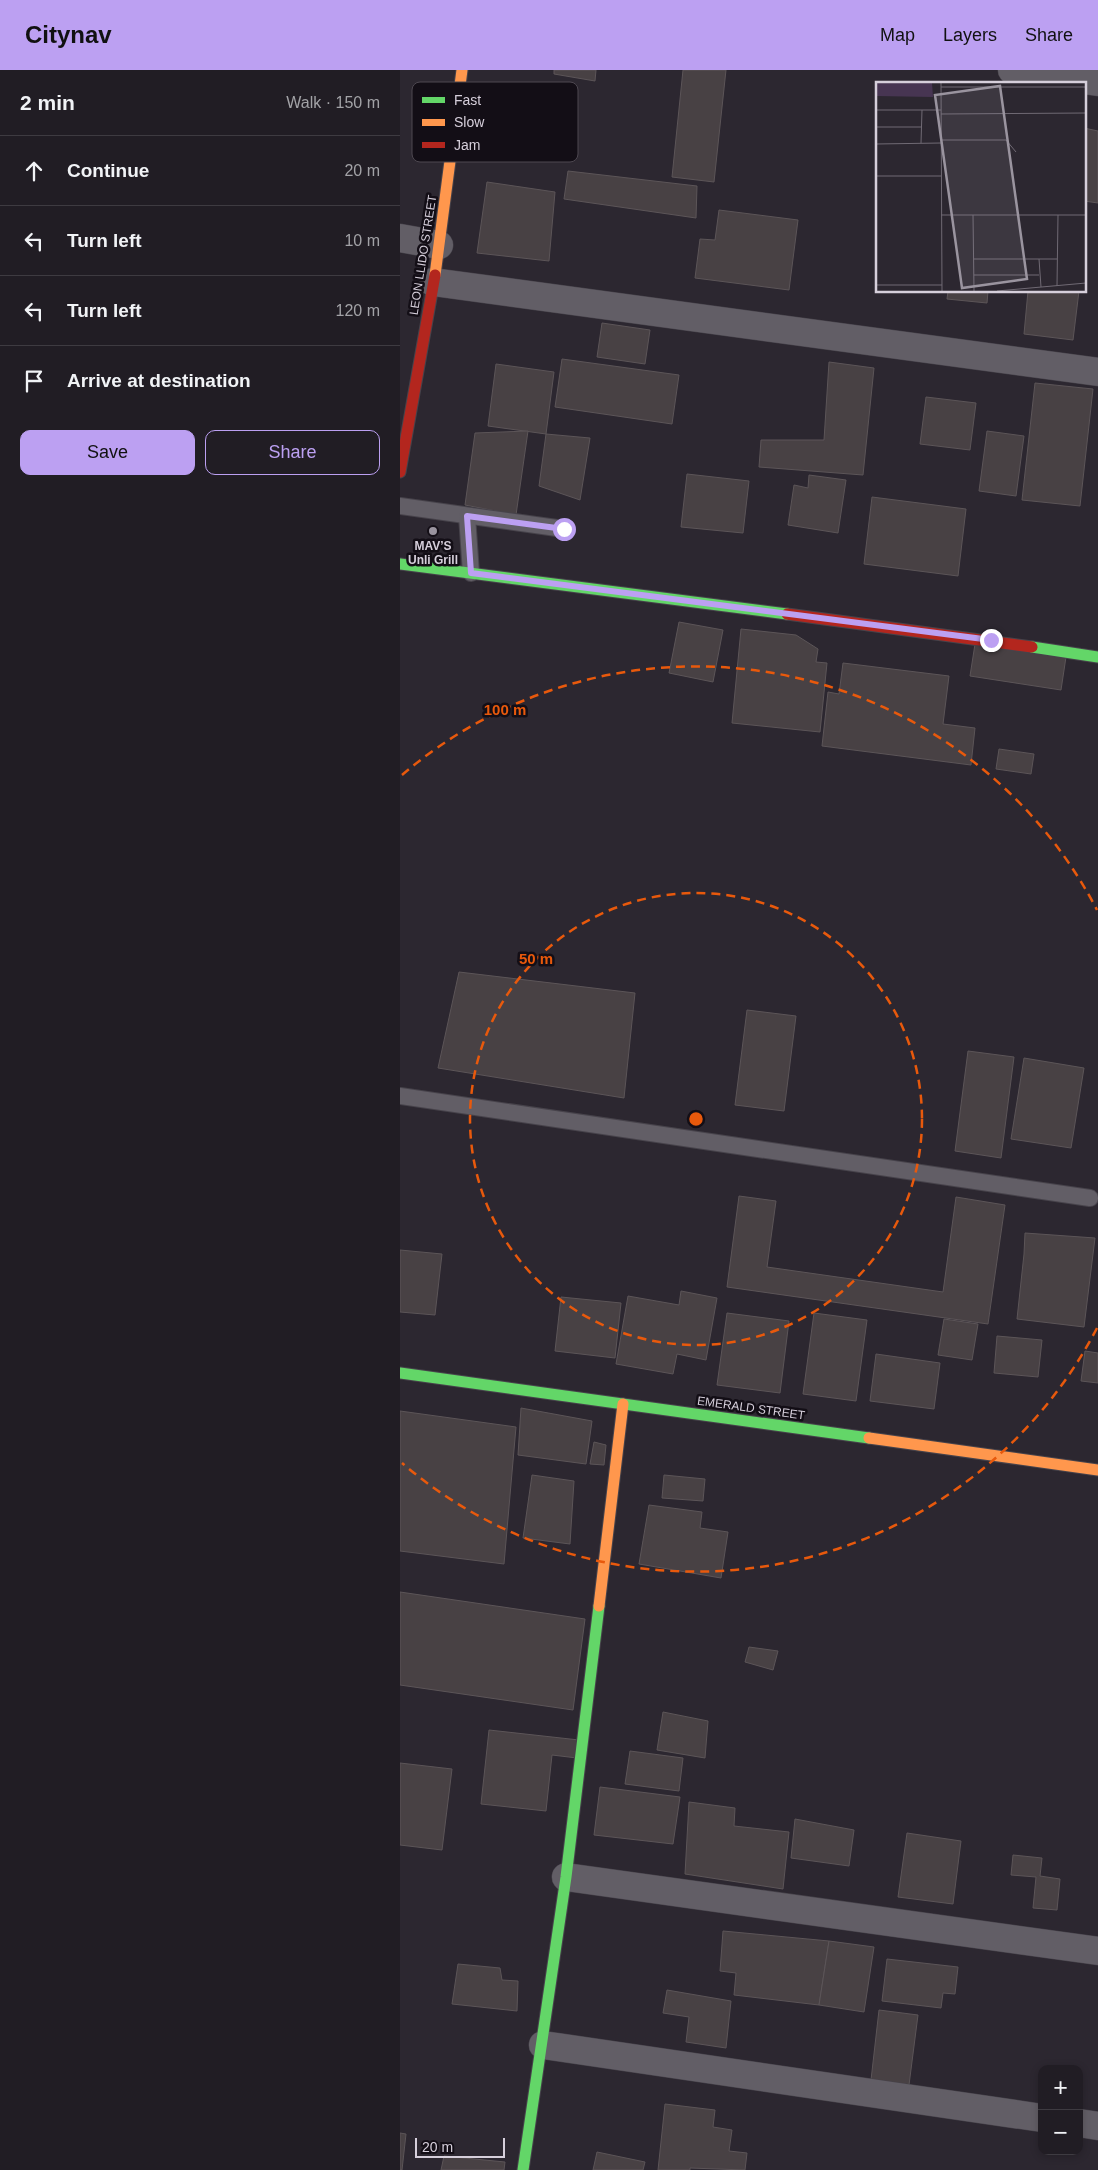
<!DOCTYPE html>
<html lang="en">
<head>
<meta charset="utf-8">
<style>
  :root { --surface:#211d24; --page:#29262c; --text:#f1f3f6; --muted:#a2a2a6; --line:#3e3b41; --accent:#bca0f2 }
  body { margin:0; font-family:Helvetica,sans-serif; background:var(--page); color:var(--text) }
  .controls { position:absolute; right:15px; bottom:15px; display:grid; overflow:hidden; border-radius:10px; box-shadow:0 2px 8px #0003 }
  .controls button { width:45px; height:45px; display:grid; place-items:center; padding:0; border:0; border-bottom:1px solid var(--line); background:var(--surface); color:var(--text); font:25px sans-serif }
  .scale { position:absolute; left:15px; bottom:12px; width:90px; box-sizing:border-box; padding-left:5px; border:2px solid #d6cfdb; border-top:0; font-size:14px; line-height:18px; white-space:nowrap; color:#d6cfdb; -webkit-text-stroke:4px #130e16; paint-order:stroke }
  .stop { position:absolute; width:15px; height:15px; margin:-11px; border:4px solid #bca0f2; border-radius:50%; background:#fff }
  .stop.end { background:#bca0f2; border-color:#fff; box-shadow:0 1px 5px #0008 }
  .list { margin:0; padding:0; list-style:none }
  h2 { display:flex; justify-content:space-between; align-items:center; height:65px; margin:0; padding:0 20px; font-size:21px }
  h2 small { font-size:16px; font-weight:400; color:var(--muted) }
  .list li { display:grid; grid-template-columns:32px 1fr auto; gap:15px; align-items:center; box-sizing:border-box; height:70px; padding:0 20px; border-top:1px solid var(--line) }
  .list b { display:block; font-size:19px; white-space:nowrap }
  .list em { font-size:16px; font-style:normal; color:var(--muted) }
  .actions { display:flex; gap:10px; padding:15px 20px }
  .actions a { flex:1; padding:11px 0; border:1px solid var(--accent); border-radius:10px; text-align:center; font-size:18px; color:var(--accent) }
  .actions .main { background:var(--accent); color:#111 }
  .icon { flex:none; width:28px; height:28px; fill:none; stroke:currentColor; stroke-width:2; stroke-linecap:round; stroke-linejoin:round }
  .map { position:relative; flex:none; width:698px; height:2100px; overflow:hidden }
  header { display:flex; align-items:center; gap:30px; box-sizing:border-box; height:70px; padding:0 25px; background:var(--accent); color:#111 }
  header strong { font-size:24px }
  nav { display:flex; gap:28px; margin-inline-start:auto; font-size:18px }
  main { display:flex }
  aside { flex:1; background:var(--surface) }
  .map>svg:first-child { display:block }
  .building { fill:#484144; stroke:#5c5558 }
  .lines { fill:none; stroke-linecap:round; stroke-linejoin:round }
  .lane-casing { stroke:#47434b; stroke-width:18 }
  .street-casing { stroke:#47434b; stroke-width:29 }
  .fast-casing { stroke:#47434b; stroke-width:13 }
  .slow-casing { stroke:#47434b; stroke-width:13 }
  .jam-casing { stroke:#47434b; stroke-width:13 }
  .lane { stroke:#625e66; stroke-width:16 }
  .street { stroke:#625e66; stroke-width:28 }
  .fast { stroke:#63d668; stroke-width:11 }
  .slow { stroke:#ff974d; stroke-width:11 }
  .jam { stroke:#b3261e; stroke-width:11 }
  .route { stroke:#bca0f2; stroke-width:6 }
  .ring { fill:none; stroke:#e8590c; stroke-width:2.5; stroke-dasharray:9 6 }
  .poi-dot { fill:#9a949f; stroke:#130e16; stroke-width:2 }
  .labels { text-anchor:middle; stroke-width:5; stroke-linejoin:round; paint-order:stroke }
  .street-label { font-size:12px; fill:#d6cfdb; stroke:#130e16 }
  .poi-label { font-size:12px; font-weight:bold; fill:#d6cfdb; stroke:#130e16 }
  .inset-road { fill:none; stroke:#706a74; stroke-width:1 }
  .view { fill:#9a949f; fill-opacity:0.15; stroke:#9a949f; stroke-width:2.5 }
  .inset-edge { fill:none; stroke:#d6cfdb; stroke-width:2.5 }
  .key { fill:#130e16; stroke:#4e4851; stroke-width:1 }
  .key-label { font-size:14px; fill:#d6cfdb }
  .centre { fill:#e8590c; stroke:#130e16; stroke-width:2.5 }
  .ring-label { font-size:15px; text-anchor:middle; font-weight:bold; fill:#e8590c; stroke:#130e16; stroke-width:5; stroke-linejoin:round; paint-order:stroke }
</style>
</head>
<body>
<header>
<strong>Citynav</strong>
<nav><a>Map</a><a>Layers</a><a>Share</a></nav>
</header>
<main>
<aside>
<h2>2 min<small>Walk · 150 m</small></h2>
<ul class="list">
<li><svg class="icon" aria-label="ahead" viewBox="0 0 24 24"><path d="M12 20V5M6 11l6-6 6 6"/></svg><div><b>Continue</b></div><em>20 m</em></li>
<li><svg class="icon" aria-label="left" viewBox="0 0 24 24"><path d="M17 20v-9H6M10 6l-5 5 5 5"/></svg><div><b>Turn left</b></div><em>10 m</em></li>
<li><svg class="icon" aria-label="left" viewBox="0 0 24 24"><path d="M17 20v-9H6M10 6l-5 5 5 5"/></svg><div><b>Turn left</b></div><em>120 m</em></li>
<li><svg class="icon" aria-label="arrive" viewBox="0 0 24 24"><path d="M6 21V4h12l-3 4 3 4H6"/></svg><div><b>Arrive at destination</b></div></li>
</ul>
<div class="actions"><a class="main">Save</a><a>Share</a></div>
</aside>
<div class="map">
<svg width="698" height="2100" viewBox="0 0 698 2100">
  <rect width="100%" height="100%" fill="#2c2730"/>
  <g class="building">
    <polygon points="154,0 196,0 195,11 154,4"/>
    <polygon points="283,0 326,0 314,112 272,107"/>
    <polygon points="684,58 698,61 698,133 684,131"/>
    <polygon points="168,101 297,116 296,148 164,129"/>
    <polygon points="87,112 155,122 149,191 77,183"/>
    <polygon points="319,140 398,150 389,220 295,208 300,169 315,170"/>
    <polygon points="548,221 588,221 587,233 547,229"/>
    <polygon points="628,221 679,221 673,270 624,264"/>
    <polygon points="202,253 250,260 245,294 197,287"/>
    <polygon points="162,289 279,305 272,354 155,337"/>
    <polygon points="429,292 474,298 463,405 359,397 361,370 424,370"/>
    <polygon points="96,294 154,302 146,364 88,356"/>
    <polygon points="635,313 693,319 680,436 622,430"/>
    <polygon points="526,327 576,333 570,380 520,374"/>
    <polygon points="128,361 116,445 65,435 75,363"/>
    <polygon points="587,361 624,366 616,426 579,421"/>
    <polygon points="146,364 190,368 180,430 139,416"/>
    <polygon points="287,404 349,411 343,463 281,457"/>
    <polygon points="409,405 446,410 438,463 388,455 394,415 408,418"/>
    <polygon points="472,427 566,439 558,506 464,494"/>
    <polygon points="279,552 323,560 313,612 269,603"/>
    <polygon points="341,559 396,565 418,579 416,592 427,593 420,662 332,653"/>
    <polygon points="575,574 666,587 661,620 570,606"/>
    <polygon points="443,593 549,606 543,654 575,658 571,695 422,676 428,622 439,624"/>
    <polygon points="599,679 634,684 631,704 596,699"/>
    <polygon points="59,902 235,923 224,1028 38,998"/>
    <polygon points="347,940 396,946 384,1041 335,1035"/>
    <polygon points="568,981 614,987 601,1088 555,1081"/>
    <polygon points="624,988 684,998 671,1078 611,1069"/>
    <polygon points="339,1126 376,1131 367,1197 543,1222 556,1127 605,1135 588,1254 327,1217"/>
    <polygon points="625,1163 695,1168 684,1257 617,1249 624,1184"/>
    <polygon points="0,1180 42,1184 35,1245 0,1242"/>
    <polygon points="281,1221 317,1228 306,1290 277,1284 273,1304 216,1294 228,1226 279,1235"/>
    <polygon points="161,1227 221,1233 215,1288 155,1281"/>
    <polygon points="327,1243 389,1251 380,1323 317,1315"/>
    <polygon points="414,1243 467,1250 456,1331 403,1324"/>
    <polygon points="544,1249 578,1254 572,1290 538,1285"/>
    <polygon points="597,1266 642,1270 638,1307 594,1303"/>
    <polygon points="685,1281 698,1283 698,1313 681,1311"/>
    <polygon points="476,1284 540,1293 534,1339 470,1331"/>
    <polygon points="121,1338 192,1351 186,1394 118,1385"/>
    <polygon points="0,1341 116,1357 104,1494 0,1481"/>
    <polygon points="194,1372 206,1375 204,1395 190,1394"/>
    <polygon points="132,1405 174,1411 170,1474 123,1468"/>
    <polygon points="264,1405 305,1409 303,1431 262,1428"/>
    <polygon points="249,1435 302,1442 300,1458 328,1462 321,1508 239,1494"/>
    <polygon points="0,1522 185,1549 173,1640 0,1615"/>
    <polygon points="349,1577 378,1581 373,1600 345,1592"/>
    <polygon points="263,1642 308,1651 305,1688 257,1680"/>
    <polygon points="89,1660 179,1670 177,1688 152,1685 146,1741 81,1734"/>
    <polygon points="230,1681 283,1688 279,1721 225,1714"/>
    <polygon points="0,1693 52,1699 42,1780 0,1775"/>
    <polygon points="200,1717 280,1727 273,1774 194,1765"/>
    <polygon points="289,1732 335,1738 334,1756 389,1762 383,1819 285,1804"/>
    <polygon points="395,1749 454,1760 449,1796 391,1788"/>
    <polygon points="507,1763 561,1771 553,1834 498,1827"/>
    <polygon points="613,1785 642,1788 640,1806 660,1809 657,1840 633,1838 636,1807 611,1805"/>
    <polygon points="323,1861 429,1871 419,1935 334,1925 336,1903 320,1901"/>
    <polygon points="429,1871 474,1877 464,1942 419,1935"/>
    <polygon points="487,1889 558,1897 555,1924 543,1923 541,1938 482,1931"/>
    <polygon points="58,1894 100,1898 102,1910 118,1911 117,1941 52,1934"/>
    <polygon points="267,1920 331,1931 326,1978 286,1972 289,1947 263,1943"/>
    <polygon points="479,1940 518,1945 509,2015 471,2010"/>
    <polygon points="265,2034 315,2040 313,2057 332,2060 329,2081 347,2083 345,2100 290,2098 290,2100 258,2100"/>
    <polygon points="0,2063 6,2064 2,2100 0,2100"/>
    <polygon points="197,2082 245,2092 243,2100 193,2100"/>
    <polygon points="44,2086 105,2092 104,2100 41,2100"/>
  </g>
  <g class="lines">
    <defs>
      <g id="lane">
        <polyline points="0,436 164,459"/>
        <polyline points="67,446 71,503"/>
        <polyline points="0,1026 690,1128"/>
      </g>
      <g id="street">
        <polyline points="612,0 698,12"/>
        <polyline points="0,168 39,175"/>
        <polyline points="33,212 698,302"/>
        <polyline points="166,1807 698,1881"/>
        <polyline points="143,1975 642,2048"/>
        <polyline points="679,2053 698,2056"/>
      </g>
      <g id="fast">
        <polyline points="0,494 387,544"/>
        <polyline points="632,577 698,587"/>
        <polyline points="0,1303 469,1368"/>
        <polyline points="123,2100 166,1807 199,1536"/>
      </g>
      <g id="slow">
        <polyline points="35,205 62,0"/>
        <polyline points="469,1368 698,1400"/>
        <polyline points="199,1536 223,1334"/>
      </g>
      <g id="jam">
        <polyline points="0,402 35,205"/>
        <polyline points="387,544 632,577"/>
      </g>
    </defs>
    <use href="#lane" class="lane-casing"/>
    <use href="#street" class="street-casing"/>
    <use href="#fast" class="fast-casing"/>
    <use href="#slow" class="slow-casing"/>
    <use href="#jam" class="jam-casing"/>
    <use href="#lane" class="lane"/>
    <use href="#street" class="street"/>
    <use href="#fast" class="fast"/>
    <use href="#slow" class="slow"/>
    <use href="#jam" class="jam"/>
  </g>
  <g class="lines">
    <polyline class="route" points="164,459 67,446 71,503 591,570"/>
  </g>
  <g class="ring">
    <circle cx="296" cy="1049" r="226"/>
    <path d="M697 1258A452 452 0 0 1 2 1393M2 705A452 452 0 0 1 697 840"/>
  </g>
  <circle class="poi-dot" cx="33" cy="461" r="5"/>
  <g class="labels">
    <g class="street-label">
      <text transform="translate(23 185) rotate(-81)" y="4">LEON LLIDO STREET</text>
      <text transform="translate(351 1338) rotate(8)" y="4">EMERALD STREET</text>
    </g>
    <g class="poi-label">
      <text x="33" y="480">MAV’S<tspan x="33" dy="14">Unli Grill</tspan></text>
    </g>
  </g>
  <g transform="translate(476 12)">
    <rect width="210" height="210" fill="#2c2730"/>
    <path d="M0,1H56L57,15L0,14Z" fill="#473552"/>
    <path class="inset-road" d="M65,1L66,209M65,5H210M0,28H65M65,32L210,31M0,45H45M65,58H130L140,70M45,61L46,28M0,62L65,61M0,94H65M65,133H210M97,133L98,209M98,177H181M163,177L165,205M98,193H163M0,203H66M181,204L182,133M121,209L210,201"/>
    <path class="view" d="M124,4L151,197L86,206L59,13Z"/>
    <rect width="210" height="210" class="inset-edge"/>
  </g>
  <rect x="12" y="12" width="166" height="80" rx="8" class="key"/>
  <rect x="22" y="27" width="23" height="6" fill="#63d668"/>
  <rect x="22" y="49" width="23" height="7" fill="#ff974d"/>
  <rect x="22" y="72" width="23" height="6" fill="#b3261e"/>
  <g class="key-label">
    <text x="54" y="35">Fast</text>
    <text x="54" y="57">Slow</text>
    <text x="54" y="80">Jam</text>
  </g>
  <circle cx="296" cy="1049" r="8" class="centre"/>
  <g class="ring-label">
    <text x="105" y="645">100 m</text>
    <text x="136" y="894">50 m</text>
  </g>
</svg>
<div class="controls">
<button>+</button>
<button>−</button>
</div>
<div class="scale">20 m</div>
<div class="stop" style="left:164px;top:459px"></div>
<div class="stop end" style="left:591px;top:570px"></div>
</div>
</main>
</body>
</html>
